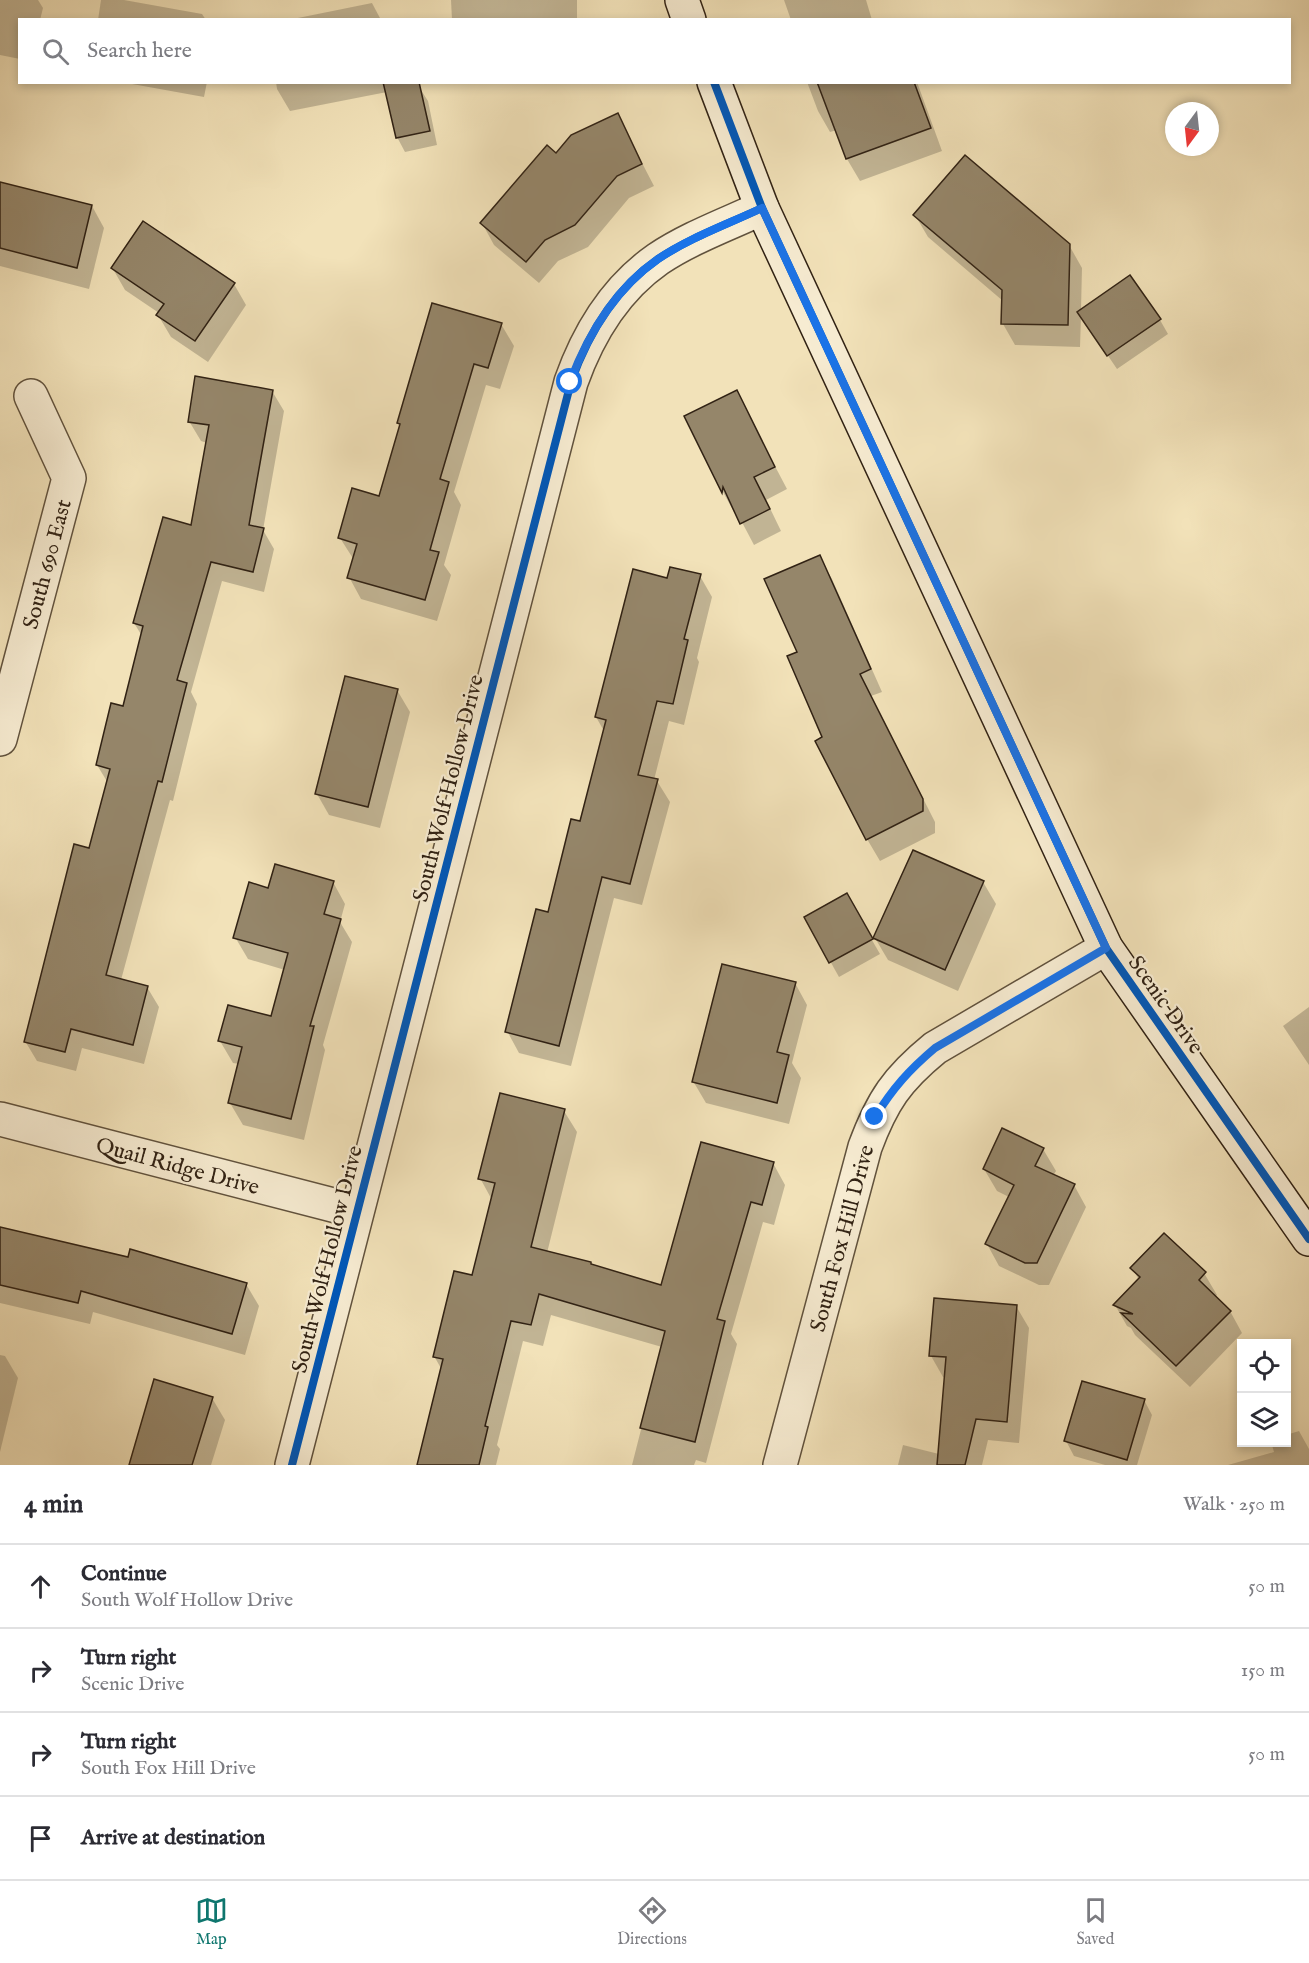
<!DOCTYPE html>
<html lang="en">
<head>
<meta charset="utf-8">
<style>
  :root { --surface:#fff; --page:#f2f2f3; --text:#2b2b33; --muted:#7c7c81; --line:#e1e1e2; --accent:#0f766e }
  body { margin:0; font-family:"IM FELL English",serif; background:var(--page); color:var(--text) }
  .controls { position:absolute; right:18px; bottom:18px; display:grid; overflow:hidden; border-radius:0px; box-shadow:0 3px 9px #0003 }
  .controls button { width:54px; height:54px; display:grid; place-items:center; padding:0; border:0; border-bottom:2px solid var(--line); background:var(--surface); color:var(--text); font:30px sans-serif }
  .compass { position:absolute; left:1165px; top:102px; width:54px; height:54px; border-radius:50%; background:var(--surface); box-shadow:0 3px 9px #0003; rotate:195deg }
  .stop { position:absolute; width:18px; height:18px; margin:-14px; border:4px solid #1a73e8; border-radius:50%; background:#fff }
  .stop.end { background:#1a73e8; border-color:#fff; box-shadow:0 2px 6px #0008 }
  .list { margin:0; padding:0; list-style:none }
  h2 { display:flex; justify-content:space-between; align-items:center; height:78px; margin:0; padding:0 24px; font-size:26px }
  h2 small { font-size:20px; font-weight:400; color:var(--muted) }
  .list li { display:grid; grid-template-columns:39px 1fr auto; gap:18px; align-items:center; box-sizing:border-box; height:84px; padding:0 24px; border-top:2px solid var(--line) }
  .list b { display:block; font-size:22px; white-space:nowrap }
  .list p { margin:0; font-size:20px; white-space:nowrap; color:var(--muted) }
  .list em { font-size:20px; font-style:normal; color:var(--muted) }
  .icon { flex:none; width:33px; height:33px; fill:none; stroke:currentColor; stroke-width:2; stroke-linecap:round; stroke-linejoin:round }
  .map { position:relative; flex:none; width:1309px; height:1465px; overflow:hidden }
  .search { position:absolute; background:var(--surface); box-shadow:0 3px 9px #0003; left:18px; right:18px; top:18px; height:66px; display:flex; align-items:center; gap:15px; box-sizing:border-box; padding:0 21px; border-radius:0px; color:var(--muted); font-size:22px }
  .sheet { height:414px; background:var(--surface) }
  nav { display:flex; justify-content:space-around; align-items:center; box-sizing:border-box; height:84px; border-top:2px solid var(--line); background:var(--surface); font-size:16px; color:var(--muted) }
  nav a { display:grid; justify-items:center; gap:3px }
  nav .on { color:var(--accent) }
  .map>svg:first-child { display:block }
  .shadow { fill:#0003 }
  .building { fill:#95866a; stroke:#312214; stroke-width:1.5 }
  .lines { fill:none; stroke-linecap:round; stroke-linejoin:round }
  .street-casing { stroke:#61523d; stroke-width:36 }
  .secondary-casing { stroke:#312214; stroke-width:36 }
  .street { stroke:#f7ecd2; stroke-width:33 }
  .secondary { stroke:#f7ecd2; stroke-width:33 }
  .cycleway-casing { stroke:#f7ecd2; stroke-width:11 }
  .cycleway { stroke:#0057b8; stroke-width:8 }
  .route { stroke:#1a73e8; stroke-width:8 }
  .labels { text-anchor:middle; stroke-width:4.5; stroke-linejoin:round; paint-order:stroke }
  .street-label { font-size:22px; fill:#312214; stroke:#f7ecd2 }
</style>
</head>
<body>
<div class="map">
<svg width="1309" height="1465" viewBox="0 0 1309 1465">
  <rect width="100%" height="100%" fill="#f2e2b9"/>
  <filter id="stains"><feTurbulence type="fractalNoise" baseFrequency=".00333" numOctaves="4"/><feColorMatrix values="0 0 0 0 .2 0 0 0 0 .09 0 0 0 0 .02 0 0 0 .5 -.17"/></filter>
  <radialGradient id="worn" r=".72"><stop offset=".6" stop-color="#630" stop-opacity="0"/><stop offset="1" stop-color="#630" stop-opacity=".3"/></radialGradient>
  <g class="shadow">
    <polygon points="0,0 38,0 43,8 40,20 20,20 20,59 0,55"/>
    <polygon points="101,0 124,0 202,14 206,20 98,20"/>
    <polygon points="451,0 577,0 577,20 452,20"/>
    <polygon points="784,0 866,0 872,20 791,20"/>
    <polygon points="372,3 381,20 288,20"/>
    <polygon points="121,82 207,82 204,97"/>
    <polygon points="276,82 396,82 419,87 428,101 437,145 405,152 397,137 387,92 290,111 277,89"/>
    <polygon points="807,82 917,82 942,151 860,181 847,159 837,130 830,132 818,111"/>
    <polygon points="617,115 654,186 629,198 588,247 558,261 539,283 494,245 482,223 556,155"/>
    <polygon points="0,183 92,206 104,228 89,289 0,266"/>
    <polygon points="915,215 1069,245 1082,268 1081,310 1160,320 1168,334 1117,369 1081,316 1080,347 1015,345 1003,324 1003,301 928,237"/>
    <polygon points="113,269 234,284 246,305 208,362 171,337 158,315 159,313 125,290"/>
    <polygon points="501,324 514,346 500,389 486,385 454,492 461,505 444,565 451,575 437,621 361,599 349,577 354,560 340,538 380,498 401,426 399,423"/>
    <polygon points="272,391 284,411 263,530 274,549 264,592 222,581 191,692 197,704 173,801 170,800 121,980 147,987 159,1007 144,1064 82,1048 76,1071 37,1061 25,1041 90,850 108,783 97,765 124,708 142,636 134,623 192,527 207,443 201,441 189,421"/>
    <polygon points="736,392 787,489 766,500 781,531 754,545 735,509 734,512 723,492 686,417"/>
    <polygon points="819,557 832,579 882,692 871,696 935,822 935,833 880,861 867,839 824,738 799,653"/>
    <polygon points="700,576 712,597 697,658 699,662 684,725 669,721 654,780 657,781 670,802 642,905 614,898 571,1066 519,1053 507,1031 581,822 604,731 596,717 668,580"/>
    <polygon points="397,690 410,712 380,828 329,815 317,794"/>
    <polygon points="333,882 345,904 340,922 352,942 323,1045 325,1050 304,1140 243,1125 230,1103 239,1064 233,1063 220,1041 272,1018 285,970 248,959 235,937 269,889"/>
    <polygon points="983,882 996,904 958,991 888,960 875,938"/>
    <polygon points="846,895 880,954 839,977 806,918"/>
    <polygon points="795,983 807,1005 792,1063 801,1078 789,1124 706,1103 693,1081"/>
    <polygon points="1309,1007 1309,1065 1283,1026"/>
    <polygon points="564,1111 577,1132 547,1253 591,1263 593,1266 662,1286 773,1163 785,1185 774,1225 763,1222 731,1334 737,1344 706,1463 696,1460 694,1465 632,1465 662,1347 551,1315 543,1346 523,1341 497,1445 500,1449 496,1465 419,1465 442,1370 434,1356 473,1277 492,1200 480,1178"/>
    <polygon points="1043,1149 1056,1171 1053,1176 1074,1185 1086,1207 1049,1285 1039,1285 999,1266 987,1244 1009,1197 997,1191 984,1169"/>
    <polygon points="0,1228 246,1284 259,1306 245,1355 93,1312 90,1324 0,1303"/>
    <polygon points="1132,1268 1204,1273 1217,1295 1215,1297 1230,1311 1242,1333 1190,1387 1135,1335 1131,1328 1127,1326 1115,1305 1139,1280"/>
    <polygon points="1016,1306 1029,1328 1019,1443 988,1440 982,1465 898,1465 903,1445 939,1454 946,1378 943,1377 931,1356"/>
    <polygon points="0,1355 5,1356 18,1378 0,1452"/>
    <polygon points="155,1381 212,1398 225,1420 211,1465 130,1465"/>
    <polygon points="1144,1400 1152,1415 1137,1465 1105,1465 1074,1456 1066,1441"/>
    <polygon points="1299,1431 1309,1449 1309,1465 1228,1465 1274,1452 1271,1442 1286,1442 1286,1435"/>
  </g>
  <g class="building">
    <polygon points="383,82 419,82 430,131 396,138"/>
    <polygon points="817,82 914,82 931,128 846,159"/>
    <polygon points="618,113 642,164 617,176 575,225 545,240 526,262 480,223 547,145 556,153 571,135"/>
    <polygon points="965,155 1070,244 1068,325 1001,324 1002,290 913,215"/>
    <polygon points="0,182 92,205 77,268 0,248"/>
    <polygon points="143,221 235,283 195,341 156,315 164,304 111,268"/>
    <polygon points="1130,275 1161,319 1107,356 1077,312"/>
    <polygon points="432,303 502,323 488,368 474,364 440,479 449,482 430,550 439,552 425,600 347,578 357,544 338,538 352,488 379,496 400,424 397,423"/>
    <polygon points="195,376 273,390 249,525 264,528 253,572 211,562 177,680 187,683 162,782 158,781 106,975 148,986 133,1045 71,1029 65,1052 24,1042 74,844 89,848 110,769 96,765 111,703 123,706 143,626 133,623 163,517 191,525 209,425 188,422"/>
    <polygon points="737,390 775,467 754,477 770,509 740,524 723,487 722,493 684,416"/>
    <polygon points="820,555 871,669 860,674 923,799 923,811 866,840 815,741 822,737 787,656 797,652 764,579"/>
    <polygon points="670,567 701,574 684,639 688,640 673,704 657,701 638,775 658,779 630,884 602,877 559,1046 505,1032 536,909 548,912 571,819 580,821 606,720 595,717 633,569 667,578"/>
    <polygon points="345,676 398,689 368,807 315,794"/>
    <polygon points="913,850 984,881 945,970 873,938"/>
    <polygon points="275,864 334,881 324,914 341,919 310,1026 314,1026 291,1119 228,1103 242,1047 218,1041 228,1005 271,1016 288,953 233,938 249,882 268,888"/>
    <polygon points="847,893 873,939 829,963 804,917"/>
    <polygon points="722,964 796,982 777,1052 789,1055 777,1103 692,1082"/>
    <polygon points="500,1093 565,1109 531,1247 591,1262 591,1264 661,1285 701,1142 774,1162 762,1205 751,1202 717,1319 725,1321 695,1442 640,1428 665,1331 539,1294 531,1325 511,1321 485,1426 488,1427 479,1465 417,1465 443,1359 433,1357 454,1271 472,1275 495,1183 478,1179"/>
    <polygon points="1002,1128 1044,1148 1035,1166 1075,1184 1037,1263 1025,1263 985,1244 1014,1185 983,1169"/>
    <polygon points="0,1227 128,1257 130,1249 247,1283 232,1334 81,1291 78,1303 0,1285"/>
    <polygon points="1164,1233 1206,1272 1199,1280 1231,1311 1176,1366 1121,1313 1133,1314 1113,1305 1140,1277 1130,1268"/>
    <polygon points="934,1298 1017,1305 1007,1422 976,1419 965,1465 937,1465 946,1357 929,1356"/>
    <polygon points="154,1379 213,1397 192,1465 129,1465"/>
    <polygon points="1082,1381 1145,1399 1127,1460 1064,1441"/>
  </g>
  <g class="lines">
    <defs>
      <g id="street">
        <polyline points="0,739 69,478 31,396"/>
        <polyline points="0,1119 356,1211"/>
        <path d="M292,1465L571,382C588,334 615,289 658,259C689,238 728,224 762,208"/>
        <path d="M780,1465L865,1147C882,1101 897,1079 935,1048L1106,948"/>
      </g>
      <g id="secondary">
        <polyline points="682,0 689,20"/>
        <polyline points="714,82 762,208 1106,948 1309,1239"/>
      </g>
    </defs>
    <use href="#street" class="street-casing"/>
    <use href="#secondary" class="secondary-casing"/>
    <use href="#street" class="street"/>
    <use href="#secondary" class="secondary"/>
    <defs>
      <g id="cycleway">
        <polyline points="714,82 762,208 1106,948 1309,1239"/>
        <path d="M292,1465L571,382C588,334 615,289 658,259C689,238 728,224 762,208"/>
      </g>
    </defs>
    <use href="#cycleway" class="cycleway-casing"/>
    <use href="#cycleway" class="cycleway"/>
  </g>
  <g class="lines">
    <path class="route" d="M570,382C588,334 615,289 658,259C689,238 728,224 762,208L1106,948L935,1048C909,1070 893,1088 875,1117"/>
  </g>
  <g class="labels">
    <g class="street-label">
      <text transform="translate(46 564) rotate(-75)" y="8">South 690 East</text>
      <text transform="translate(447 788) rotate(-76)" y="8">South Wolf Hollow Drive</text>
      <text transform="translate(1167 1004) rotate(55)" y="8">Scenic Drive</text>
      <text transform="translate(178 1165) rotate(15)" y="8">Quail Ridge Drive</text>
      <text transform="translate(841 1238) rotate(-75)" y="8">South Fox Hill Drive</text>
      <text transform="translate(326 1259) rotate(-76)" y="8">South Wolf Hollow Drive</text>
    </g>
  </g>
  <rect width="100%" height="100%" filter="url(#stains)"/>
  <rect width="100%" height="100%" fill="url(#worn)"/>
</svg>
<div class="controls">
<button><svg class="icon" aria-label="locate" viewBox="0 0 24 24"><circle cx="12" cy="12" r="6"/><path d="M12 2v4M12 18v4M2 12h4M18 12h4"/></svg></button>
<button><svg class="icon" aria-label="layers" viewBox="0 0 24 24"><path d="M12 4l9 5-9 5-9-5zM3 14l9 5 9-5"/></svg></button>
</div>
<svg class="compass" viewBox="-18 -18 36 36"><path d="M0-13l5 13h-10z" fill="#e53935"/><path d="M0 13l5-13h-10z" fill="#7c7c81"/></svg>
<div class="stop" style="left:570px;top:382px"></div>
<div class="stop end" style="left:875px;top:1117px"></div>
<div class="search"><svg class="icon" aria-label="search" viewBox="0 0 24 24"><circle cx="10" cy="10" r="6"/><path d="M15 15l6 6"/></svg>Search here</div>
</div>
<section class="sheet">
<h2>4 min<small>Walk · 250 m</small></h2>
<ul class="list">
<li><svg class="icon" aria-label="ahead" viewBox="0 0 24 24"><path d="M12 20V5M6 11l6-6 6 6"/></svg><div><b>Continue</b><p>South Wolf Hollow Drive</p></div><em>50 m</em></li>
<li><svg class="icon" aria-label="right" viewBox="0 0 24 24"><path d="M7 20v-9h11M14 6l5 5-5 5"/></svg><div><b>Turn right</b><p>Scenic Drive</p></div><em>150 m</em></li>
<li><svg class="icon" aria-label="right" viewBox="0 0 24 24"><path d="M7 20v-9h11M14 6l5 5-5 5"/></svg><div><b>Turn right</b><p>South Fox Hill Drive</p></div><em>50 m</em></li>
<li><svg class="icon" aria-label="arrive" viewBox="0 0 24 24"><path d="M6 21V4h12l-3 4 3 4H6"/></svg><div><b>Arrive at destination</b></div></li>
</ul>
</section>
<nav>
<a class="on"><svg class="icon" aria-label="map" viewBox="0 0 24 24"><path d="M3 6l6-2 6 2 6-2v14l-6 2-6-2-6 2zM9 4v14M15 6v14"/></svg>Map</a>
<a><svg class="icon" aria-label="directions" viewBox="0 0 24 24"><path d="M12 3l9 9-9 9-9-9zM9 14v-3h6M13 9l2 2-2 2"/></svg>Directions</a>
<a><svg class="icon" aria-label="saved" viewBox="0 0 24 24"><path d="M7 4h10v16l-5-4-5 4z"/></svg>Saved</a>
</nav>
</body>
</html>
